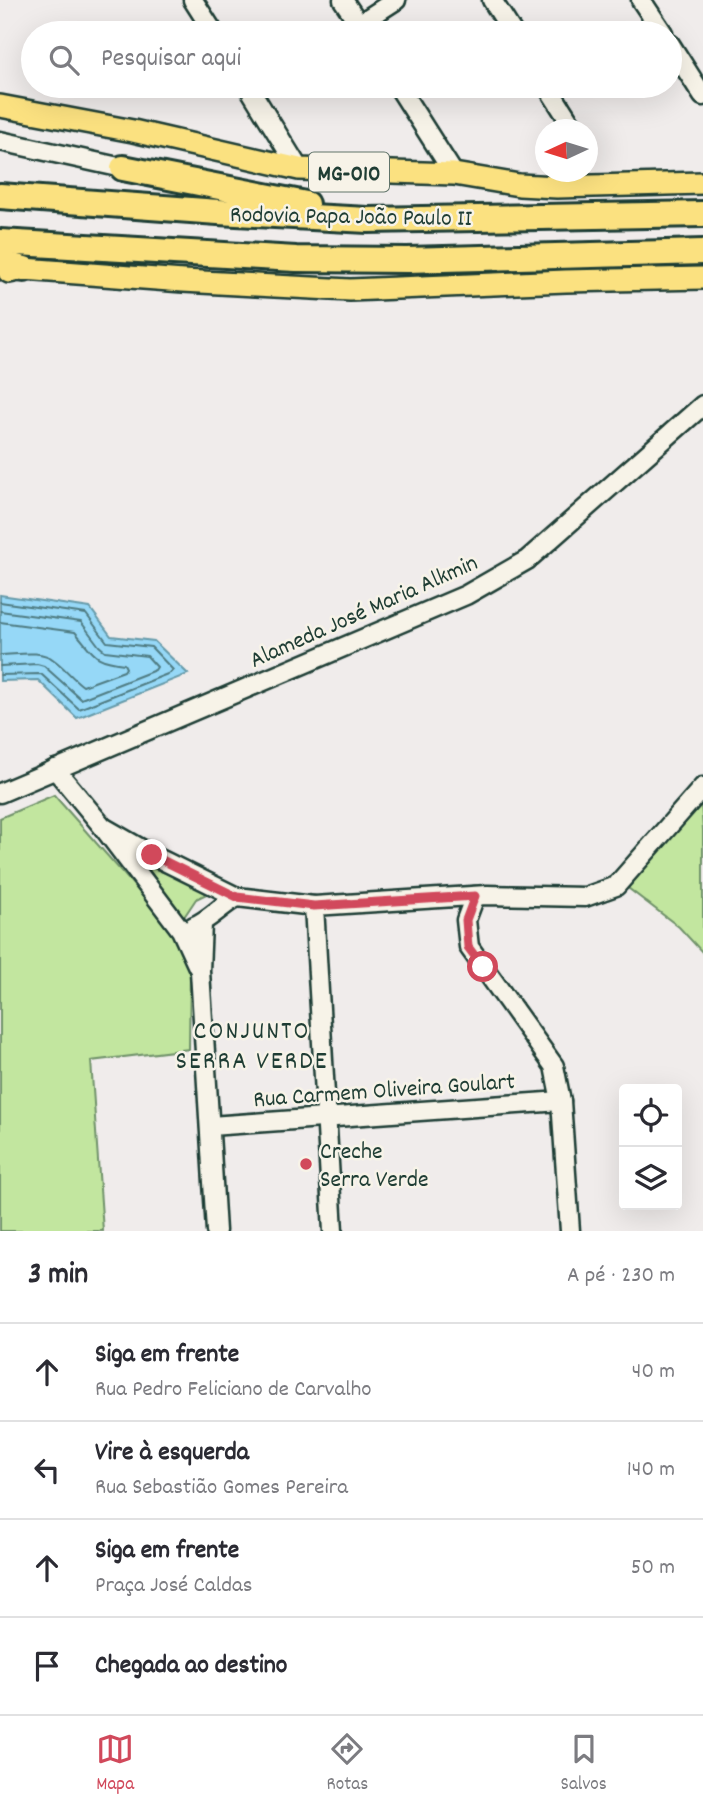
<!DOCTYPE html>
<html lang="pt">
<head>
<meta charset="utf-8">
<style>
  :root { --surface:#fff; --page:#f7f7f7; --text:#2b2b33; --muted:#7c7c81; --line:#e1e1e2; --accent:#d1495b }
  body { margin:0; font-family:Dekko,sans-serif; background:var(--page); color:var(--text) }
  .controls { position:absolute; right:21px; bottom:21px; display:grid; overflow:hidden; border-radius:7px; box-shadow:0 7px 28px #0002 }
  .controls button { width:63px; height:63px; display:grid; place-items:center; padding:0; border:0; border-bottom:2px solid var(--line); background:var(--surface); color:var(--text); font:35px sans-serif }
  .compass { position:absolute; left:535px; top:119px; width:63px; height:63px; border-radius:50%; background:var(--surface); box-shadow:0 7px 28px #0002; rotate:266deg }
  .stop { position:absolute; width:21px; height:21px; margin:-16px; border:5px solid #d1495b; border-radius:50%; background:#fff }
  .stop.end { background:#d1495b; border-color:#fff; box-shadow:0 2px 7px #0008 }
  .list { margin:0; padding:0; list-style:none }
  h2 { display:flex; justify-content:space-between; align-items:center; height:91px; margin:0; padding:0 28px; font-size:30px }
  h2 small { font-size:23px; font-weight:400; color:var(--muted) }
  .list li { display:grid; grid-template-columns:46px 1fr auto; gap:21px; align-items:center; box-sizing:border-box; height:98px; padding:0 28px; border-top:2px solid var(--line) }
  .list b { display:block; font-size:26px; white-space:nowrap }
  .list p { margin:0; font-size:23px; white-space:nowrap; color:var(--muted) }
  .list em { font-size:23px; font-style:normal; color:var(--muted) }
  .icon { flex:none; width:38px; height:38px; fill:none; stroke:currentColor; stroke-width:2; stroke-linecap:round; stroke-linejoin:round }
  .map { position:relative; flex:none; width:703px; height:1231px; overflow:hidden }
  .search { position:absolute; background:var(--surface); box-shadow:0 7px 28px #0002; left:21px; right:21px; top:21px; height:77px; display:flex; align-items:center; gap:18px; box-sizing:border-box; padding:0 24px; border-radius:38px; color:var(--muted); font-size:26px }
  .sheet { height:483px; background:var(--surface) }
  nav { display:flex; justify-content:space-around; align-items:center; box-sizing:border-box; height:98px; border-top:2px solid var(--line); background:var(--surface); font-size:19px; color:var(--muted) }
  nav a { display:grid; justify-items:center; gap:4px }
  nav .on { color:var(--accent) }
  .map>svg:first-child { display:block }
  .green { fill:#c2e69f; stroke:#70926a; stroke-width:2 }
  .water { fill:#96d8f7; stroke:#669aa9; stroke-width:2 }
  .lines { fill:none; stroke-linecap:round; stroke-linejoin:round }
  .shore { stroke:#4f7b82; stroke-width:2 }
  .minor-casing { stroke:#1f3d34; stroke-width:23 }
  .major-casing { stroke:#1f3d34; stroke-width:26 }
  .highway-casing { stroke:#1f3d34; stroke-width:30 }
  .minor { stroke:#f7f3e8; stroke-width:18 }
  .major { stroke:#fbe180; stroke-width:21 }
  .highway { stroke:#fbe180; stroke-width:24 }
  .route { stroke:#d1495b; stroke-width:9 }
  .poi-dot { fill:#d1495b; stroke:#f7f3e8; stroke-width:2.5 }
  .labels { text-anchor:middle; stroke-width:5; stroke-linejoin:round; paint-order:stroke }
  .shield { fill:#f7f3e8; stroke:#60746a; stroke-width:2 }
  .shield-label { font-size:23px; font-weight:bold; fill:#1f3d34 }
  .street-label { font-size:24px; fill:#1f3d34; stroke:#f7f3e8 }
  .poi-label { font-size:24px; fill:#1f3d34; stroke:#f7f3e8; text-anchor:start }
  .neighbourhood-label { font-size:26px; letter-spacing:2px; fill:#1f3d34; stroke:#f7f3e8 }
</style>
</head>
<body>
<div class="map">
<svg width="703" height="1231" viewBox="0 0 703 1231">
  <rect width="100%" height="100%" fill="#f0eceb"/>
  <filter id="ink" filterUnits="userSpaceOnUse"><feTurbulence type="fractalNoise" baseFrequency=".0143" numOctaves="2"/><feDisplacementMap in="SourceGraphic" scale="14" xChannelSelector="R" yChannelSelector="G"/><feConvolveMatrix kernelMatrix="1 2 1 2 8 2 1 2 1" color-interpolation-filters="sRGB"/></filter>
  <g filter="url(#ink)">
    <g class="green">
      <polygon points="54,795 173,930 190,971 189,1049 91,1061 103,1231 0,1231 0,818"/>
      <polygon points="701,802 703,830 703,953 679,927 628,888"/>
      <polygon points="146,866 215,890 196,899 184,917"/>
    </g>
    <polygon class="water" points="0,595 90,608 111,636 154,641 188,674 77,718 38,680 0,681"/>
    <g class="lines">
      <g class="shore">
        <polyline points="0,602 86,614 107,642 151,647 173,670 170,673 79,709 41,674 0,675"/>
        <polyline points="0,611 81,622 99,646 105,651 147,656 157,667 155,670 81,699 44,666 37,664 0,666"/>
        <path d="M0,622L75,632C95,654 91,660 124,664L126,668L124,671L83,686C73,679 65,668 54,660C40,649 17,655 0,655"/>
      </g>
      <defs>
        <g id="minor">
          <polyline points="193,0 214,33"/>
          <polyline points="343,0 365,33"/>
          <polyline points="492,0 513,33"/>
          <polyline points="641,0 663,33"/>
          <polyline points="345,33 396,0"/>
          <polyline points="670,44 703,96"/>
          <polyline points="248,86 299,169"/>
          <polyline points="398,86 454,174"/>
          <polyline points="547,86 575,130"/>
          <polyline points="0,141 123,168"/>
          <polyline points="55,769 103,827 181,930 198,967"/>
          <polyline points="0,793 466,595 527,560 703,405"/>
          <polyline points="103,827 152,855 237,897 314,906 487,895 585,897 616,886 703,787"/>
          <polyline points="475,896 466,920 469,947 554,1066 561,1101 570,1231"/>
          <polyline points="314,906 333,1231"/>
          <polyline points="202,923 200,971 216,1231"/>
          <path d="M194,926C208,921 222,905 237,897"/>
          <polyline points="210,1126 561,1101"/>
        </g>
        <g id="major">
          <polyline points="0,106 133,131 299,169 454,174 519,185 557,187 703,183"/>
          <polyline points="9,272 24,269 183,281 350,290 566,281 703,278"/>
        </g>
        <g id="highway">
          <polyline points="123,168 306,204"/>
          <polyline points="0,196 218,212 368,220 703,214"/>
          <polyline points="0,242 296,259 407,260 703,252"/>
          <polyline points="0,263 24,269"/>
        </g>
      </defs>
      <use href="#minor" class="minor-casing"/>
      <use href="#major" class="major-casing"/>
      <use href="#highway" class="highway-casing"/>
      <use href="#minor" class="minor"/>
      <use href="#major" class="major"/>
      <use href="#highway" class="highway"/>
    </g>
  </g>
  <g class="lines" filter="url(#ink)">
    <polyline class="route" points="152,855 237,897 314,906 475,896 466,920 468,947 483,967"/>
  </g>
  <circle class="poi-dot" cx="306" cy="1164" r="7"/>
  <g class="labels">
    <rect class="shield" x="309" y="152.5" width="80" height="39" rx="5"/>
    <g class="shield-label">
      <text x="349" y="180">MG-010</text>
    </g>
    <g class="street-label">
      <text transform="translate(351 215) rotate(1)" y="8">Rodovia Papa João Paulo II</text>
      <text transform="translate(363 610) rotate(-24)" y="8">Alameda José Maria Alkmin</text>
      <text transform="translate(384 1089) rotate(-4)" y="8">Rua Carmem Oliveira Goulart</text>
    </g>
    <g class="poi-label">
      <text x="320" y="1158">Creche<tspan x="320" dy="28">Serra Verde</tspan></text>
    </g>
    <g class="neighbourhood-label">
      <text x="252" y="1038">CONJUNTO<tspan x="252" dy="30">SERRA VERDE</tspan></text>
    </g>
  </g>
</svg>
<div class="controls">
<button><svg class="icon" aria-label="locate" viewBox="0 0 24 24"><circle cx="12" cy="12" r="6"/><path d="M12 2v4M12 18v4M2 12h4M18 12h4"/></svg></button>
<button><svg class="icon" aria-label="layers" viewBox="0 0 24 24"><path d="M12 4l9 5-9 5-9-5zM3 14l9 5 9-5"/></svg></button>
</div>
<svg class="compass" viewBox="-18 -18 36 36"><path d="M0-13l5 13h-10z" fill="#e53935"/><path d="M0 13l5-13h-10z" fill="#7c7c81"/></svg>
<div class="stop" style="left:483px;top:967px"></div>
<div class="stop end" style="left:152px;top:855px"></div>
<div class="search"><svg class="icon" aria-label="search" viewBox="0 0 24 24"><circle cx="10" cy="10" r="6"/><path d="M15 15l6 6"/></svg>Pesquisar aqui</div>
</div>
<section class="sheet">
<h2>3 min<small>A pé · 230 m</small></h2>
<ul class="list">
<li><svg class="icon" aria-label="ahead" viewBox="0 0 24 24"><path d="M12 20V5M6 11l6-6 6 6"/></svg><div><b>Siga em frente</b><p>Rua Pedro Feliciano de Carvalho</p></div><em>40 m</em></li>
<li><svg class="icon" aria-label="left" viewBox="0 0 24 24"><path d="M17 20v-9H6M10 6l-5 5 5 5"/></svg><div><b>Vire à esquerda</b><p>Rua Sebastião Gomes Pereira</p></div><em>140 m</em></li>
<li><svg class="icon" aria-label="ahead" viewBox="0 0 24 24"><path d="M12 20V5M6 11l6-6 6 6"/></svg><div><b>Siga em frente</b><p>Praça José Caldas</p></div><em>50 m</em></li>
<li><svg class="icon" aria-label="arrive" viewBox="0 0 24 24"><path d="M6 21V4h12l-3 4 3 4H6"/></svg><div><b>Chegada ao destino</b></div></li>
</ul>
</section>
<nav>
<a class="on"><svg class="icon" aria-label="map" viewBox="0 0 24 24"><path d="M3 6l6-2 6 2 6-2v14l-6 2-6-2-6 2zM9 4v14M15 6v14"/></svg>Mapa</a>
<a><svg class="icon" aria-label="directions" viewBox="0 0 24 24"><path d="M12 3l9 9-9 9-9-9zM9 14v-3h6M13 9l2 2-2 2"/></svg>Rotas</a>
<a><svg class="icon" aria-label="saved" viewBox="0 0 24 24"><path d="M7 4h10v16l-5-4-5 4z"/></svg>Salvos</a>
</nav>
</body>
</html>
